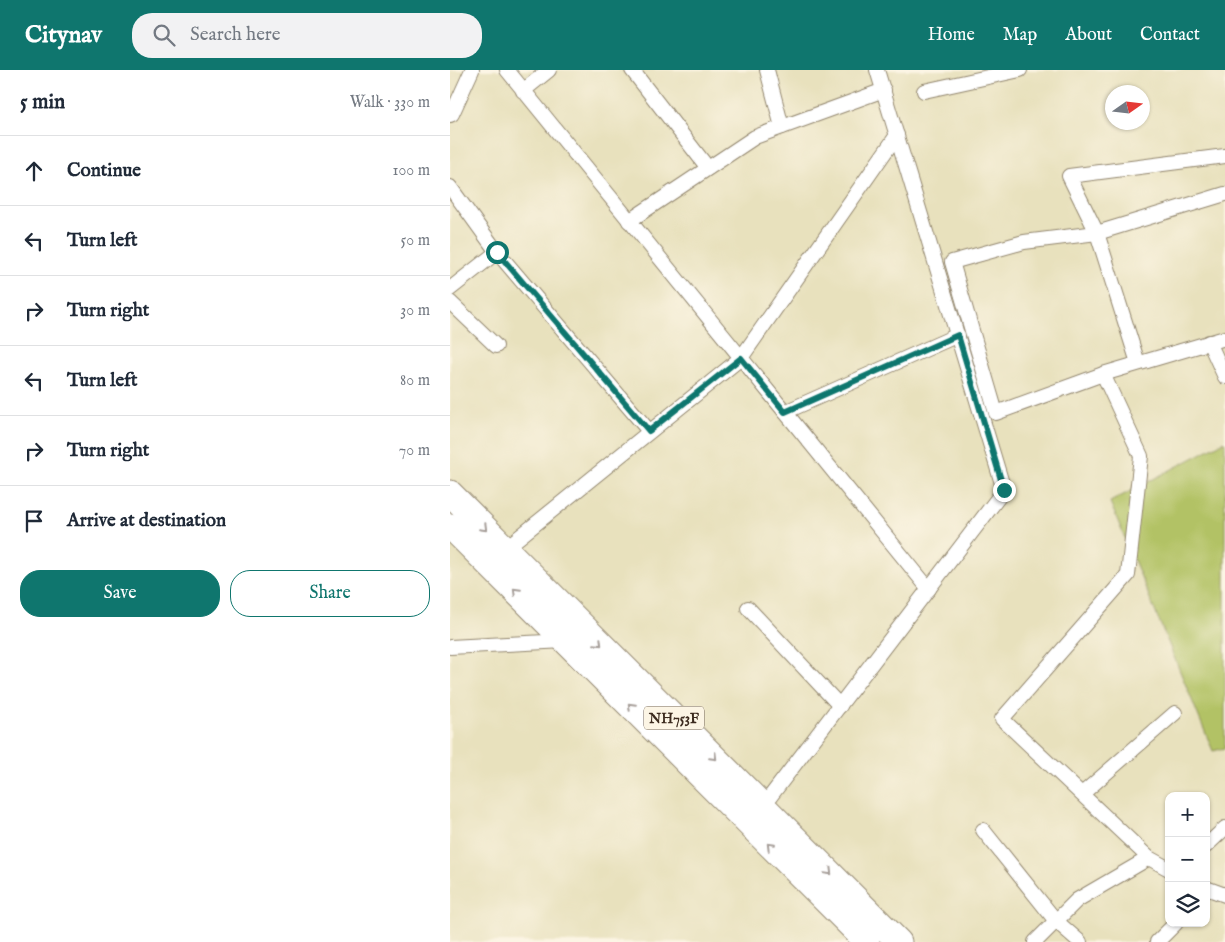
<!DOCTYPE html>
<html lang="en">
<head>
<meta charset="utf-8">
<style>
  :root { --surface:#fff; --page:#f2f2f3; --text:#1f2937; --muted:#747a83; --line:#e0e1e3; --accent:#0f766e }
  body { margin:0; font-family:"IM FELL English",serif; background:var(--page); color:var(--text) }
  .controls { position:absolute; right:15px; bottom:15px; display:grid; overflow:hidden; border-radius:10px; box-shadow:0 1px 4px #0004 }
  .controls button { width:45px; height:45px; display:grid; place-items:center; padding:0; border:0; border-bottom:1px solid var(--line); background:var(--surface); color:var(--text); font:25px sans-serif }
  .compass { position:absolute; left:655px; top:15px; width:45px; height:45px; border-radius:50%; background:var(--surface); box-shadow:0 1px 4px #0004; rotate:76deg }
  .stop { position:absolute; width:15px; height:15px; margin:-11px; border:4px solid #0f766e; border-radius:50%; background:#fff }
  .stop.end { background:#0f766e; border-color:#fff; box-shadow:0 1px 5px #0008 }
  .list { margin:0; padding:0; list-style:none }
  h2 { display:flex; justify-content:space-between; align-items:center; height:65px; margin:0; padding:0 20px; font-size:21px }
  h2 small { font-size:16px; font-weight:400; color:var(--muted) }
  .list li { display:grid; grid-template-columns:32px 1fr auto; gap:15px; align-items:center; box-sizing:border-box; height:70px; padding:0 20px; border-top:1px solid var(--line) }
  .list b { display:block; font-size:19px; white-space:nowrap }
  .list em { font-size:16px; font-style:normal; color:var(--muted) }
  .actions { display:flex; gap:10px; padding:15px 20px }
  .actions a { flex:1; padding:11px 0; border:1px solid var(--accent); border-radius:20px; text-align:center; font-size:18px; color:var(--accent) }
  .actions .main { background:var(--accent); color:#fff }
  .icon { flex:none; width:28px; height:28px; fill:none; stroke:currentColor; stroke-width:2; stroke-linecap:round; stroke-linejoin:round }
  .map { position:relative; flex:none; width:775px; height:872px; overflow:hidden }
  header { display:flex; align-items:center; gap:30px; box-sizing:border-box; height:70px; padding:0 25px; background:var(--accent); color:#fff }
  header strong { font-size:24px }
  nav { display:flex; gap:28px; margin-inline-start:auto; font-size:18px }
  .search { width:350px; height:45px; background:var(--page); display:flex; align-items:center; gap:12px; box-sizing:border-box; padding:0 18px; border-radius:20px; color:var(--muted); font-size:19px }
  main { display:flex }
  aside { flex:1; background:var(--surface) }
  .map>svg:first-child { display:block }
  .green { fill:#b2c265; stroke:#767642 }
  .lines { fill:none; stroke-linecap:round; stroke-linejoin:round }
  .street-casing { stroke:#92866e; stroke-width:16 }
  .highway-casing { stroke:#92866e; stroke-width:27 }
  .street { stroke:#fff; stroke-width:14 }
  .highway { stroke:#fff; stroke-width:25 }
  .oneway { stroke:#a79f9a }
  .route { stroke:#0f766e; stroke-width:6 }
  .labels { text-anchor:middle; stroke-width:5; stroke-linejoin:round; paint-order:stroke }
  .shield { fill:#fcf5e5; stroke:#75675a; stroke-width:1 }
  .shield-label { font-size:14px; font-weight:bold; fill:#3b2a1e }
</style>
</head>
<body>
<header>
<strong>Citynav</strong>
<div class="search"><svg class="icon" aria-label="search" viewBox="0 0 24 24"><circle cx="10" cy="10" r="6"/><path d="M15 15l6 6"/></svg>Search here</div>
<nav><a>Home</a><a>Map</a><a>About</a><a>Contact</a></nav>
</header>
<main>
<aside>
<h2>5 min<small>Walk · 330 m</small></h2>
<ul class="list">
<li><svg class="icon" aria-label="ahead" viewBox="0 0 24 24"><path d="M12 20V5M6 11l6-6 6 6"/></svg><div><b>Continue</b></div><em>100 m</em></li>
<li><svg class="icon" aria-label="left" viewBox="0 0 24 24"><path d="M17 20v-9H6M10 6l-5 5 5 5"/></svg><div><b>Turn left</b></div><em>50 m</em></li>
<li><svg class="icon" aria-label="right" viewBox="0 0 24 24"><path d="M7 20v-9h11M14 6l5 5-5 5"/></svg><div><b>Turn right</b></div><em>30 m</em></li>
<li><svg class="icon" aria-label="left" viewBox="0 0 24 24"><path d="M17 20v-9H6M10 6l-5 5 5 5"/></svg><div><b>Turn left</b></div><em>80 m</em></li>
<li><svg class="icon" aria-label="right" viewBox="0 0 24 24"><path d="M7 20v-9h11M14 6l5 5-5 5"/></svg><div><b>Turn right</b></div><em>70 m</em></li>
<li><svg class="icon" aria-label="arrive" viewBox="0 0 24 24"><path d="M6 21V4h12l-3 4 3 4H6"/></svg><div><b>Arrive at destination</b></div></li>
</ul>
<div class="actions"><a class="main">Save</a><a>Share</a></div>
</aside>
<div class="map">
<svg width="775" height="872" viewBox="0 0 775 872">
  <rect width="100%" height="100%" fill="#fcf5e5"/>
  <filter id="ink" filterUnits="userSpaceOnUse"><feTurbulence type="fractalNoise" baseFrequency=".02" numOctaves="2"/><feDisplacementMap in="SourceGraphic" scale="10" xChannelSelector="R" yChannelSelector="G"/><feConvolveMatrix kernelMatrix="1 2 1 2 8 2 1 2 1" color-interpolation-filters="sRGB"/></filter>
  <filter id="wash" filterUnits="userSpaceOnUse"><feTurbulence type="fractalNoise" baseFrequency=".0096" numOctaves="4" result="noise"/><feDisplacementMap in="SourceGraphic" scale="20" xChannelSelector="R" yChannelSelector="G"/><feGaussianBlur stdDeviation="1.12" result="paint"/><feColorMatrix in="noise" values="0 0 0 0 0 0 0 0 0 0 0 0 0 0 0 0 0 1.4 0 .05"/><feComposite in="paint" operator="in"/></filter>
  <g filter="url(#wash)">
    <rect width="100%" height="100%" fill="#e8e1bd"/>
    <polygon class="green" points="775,371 775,678 763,681 660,432"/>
  </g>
  <g filter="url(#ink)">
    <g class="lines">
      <defs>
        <g id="street">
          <polyline points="57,0 479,519"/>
          <polyline points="182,0 258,98"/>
          <polyline points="317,0 332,57"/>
          <polyline points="73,21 99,0"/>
          <polyline points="474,21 570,0"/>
          <polyline points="0,45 2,44 22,0"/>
          <polyline points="0,117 47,182 199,361"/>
          <polyline points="179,151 305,67 434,20"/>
          <polyline points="0,219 47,182"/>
          <polyline points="0,232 46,276"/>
          <polyline points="759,272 775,307"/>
          <polyline points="688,293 647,163 619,106 775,86"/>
          <polyline points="653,304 546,343 502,192 574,172 647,163 775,124"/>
          <polyline points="335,342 508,265"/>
          <polyline points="52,481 291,288 447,65"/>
          <polyline points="298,538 390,636"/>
          <polyline points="0,577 115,571"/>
          <polyline points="632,724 725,643"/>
          <polyline points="310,740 554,420 427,0"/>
          <polyline points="533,760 606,851 630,872"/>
          <polyline points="756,776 775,758"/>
          <polyline points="719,799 699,788 552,649 678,505 691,386 653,304 775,268"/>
          <polyline points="756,818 775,825"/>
          <polyline points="585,872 627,830 699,788"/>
          <polyline points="707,872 726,853"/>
        </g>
        <g id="highway">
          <polyline points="0,423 449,872"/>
          <polyline points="0,456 417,872"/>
        </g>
      </defs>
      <use href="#street" class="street-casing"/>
      <use href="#highway" class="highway-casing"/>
      <use href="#street" class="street"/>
      <use href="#highway" class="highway"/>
    </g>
    <defs><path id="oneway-chevron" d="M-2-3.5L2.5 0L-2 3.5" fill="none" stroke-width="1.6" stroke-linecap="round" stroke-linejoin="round" transform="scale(1.25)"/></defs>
    <g class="oneway">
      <use href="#oneway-chevron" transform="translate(34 458) rotate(45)"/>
      <use href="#oneway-chevron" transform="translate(66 521) rotate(-135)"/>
      <use href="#oneway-chevron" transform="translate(149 573) rotate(45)"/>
      <use href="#oneway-chevron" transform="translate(181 636) rotate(-135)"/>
      <use href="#oneway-chevron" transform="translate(264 687) rotate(45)"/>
      <use href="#oneway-chevron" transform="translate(320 776) rotate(-135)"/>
      <use href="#oneway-chevron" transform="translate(379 802) rotate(45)"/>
    </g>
  </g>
  <g class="lines" filter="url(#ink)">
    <polyline class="route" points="47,182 199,361 291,288 335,342 508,265 554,420"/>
  </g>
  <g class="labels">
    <rect class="shield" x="194" y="636.5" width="60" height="23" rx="4"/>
    <g class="shield-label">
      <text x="224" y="653">NH753F</text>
    </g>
  </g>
</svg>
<div class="controls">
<button>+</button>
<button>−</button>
<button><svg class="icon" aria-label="layers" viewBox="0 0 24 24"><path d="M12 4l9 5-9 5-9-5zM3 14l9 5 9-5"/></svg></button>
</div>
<svg class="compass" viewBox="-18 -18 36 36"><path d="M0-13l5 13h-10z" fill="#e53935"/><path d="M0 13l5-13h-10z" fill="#747a83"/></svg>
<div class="stop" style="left:47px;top:182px"></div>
<div class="stop end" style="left:554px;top:420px"></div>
</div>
</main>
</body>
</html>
